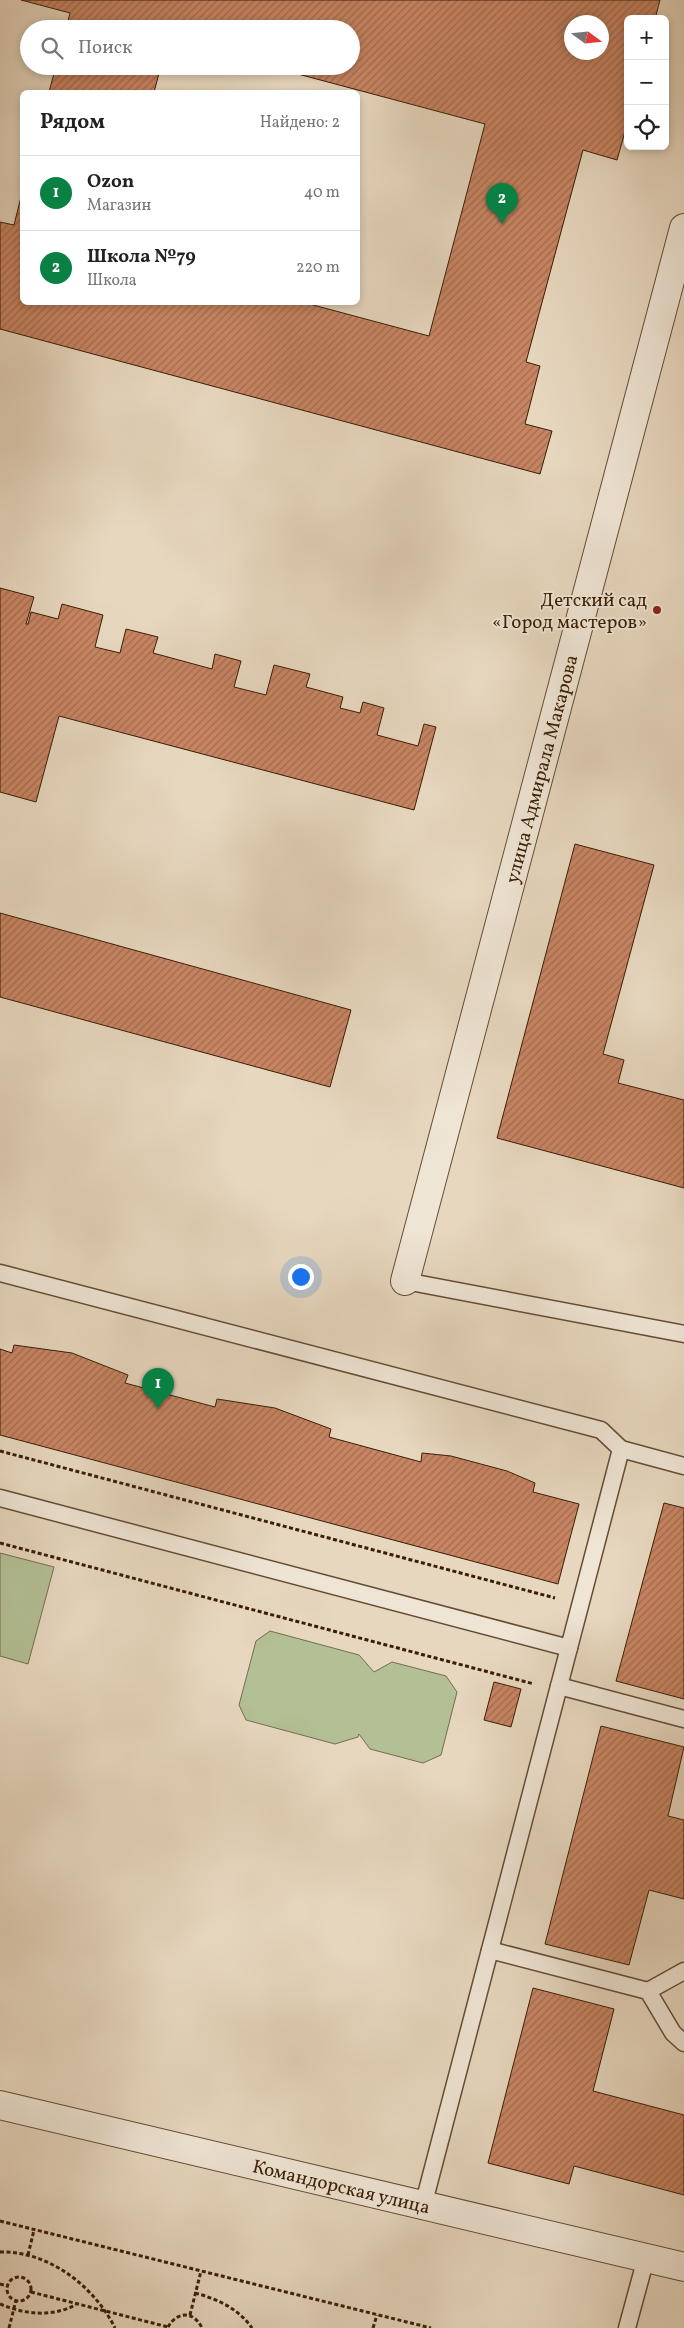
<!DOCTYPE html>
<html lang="ru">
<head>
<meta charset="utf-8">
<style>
  :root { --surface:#fff; --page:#f2f2f2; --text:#222; --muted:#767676; --line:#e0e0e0; --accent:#0b8043 }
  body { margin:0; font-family:Vollkorn,serif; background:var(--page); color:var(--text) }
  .controls { position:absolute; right:15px; top:15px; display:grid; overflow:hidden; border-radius:8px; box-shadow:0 2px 8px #0003 }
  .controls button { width:45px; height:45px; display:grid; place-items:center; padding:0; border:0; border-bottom:1px solid var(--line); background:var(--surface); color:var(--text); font:25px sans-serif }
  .compass { position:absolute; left:564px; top:15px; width:45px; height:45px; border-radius:50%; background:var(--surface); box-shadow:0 2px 8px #0003; rotate:105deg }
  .you { position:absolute; left:300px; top:1276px; width:18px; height:18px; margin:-12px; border:4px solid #fff; border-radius:50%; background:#1a73e8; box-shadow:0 0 0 8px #1a73e833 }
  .badge { display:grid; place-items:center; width:32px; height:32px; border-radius:50%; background:var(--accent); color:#fff; font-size:16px; font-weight:700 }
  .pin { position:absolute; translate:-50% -41px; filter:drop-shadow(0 1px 2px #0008) }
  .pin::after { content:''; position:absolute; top:26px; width:18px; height:15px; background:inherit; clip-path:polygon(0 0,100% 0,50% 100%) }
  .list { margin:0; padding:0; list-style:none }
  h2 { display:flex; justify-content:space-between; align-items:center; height:65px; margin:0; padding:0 20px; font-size:21px }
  h2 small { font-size:16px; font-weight:400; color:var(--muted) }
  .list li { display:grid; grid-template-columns:32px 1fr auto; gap:15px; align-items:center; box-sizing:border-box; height:75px; padding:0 20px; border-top:1px solid var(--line) }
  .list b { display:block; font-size:19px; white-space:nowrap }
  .list p { margin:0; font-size:16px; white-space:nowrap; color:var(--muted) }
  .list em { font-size:16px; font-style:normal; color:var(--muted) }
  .icon { flex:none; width:28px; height:28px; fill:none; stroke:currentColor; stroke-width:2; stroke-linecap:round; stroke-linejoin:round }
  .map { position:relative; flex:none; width:684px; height:2328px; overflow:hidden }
  .search { position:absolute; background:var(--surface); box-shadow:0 2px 8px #0003; left:20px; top:20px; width:340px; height:55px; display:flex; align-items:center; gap:12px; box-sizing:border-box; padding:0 18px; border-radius:28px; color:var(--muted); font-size:19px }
  .panel { position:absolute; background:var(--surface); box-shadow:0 2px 8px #0003; left:20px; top:90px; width:340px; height:215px; border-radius:8px }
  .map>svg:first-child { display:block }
  .green { fill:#b3bf94; stroke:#766e4c }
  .building { fill:url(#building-hatch); stroke:#391d05; fill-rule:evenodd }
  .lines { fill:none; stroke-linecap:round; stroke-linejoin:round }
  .service-casing { stroke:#644c34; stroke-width:19 }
  .minor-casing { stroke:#644c34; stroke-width:30 }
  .path { stroke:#391d05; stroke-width:3; stroke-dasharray:4 2.5; stroke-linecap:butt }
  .service { stroke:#efe5d5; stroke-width:16 }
  .minor { stroke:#efe5d5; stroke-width:28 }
  .poi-dot { fill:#8f2418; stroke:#efe5d5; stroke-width:2 }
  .labels { text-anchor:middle; stroke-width:4; stroke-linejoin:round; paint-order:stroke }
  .poi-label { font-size:19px; fill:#391d05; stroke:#efe5d5; text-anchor:end }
  .street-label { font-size:19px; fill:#391d05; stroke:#efe5d5 }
</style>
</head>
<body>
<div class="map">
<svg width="684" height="2328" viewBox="0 0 684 2328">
  <defs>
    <pattern id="building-hatch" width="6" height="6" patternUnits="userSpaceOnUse" patternTransform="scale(1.25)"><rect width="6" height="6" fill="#c88563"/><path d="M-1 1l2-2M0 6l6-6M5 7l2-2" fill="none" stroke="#a36c50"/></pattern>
  </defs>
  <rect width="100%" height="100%" fill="#e7d7bf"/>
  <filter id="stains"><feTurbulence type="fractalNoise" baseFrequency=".004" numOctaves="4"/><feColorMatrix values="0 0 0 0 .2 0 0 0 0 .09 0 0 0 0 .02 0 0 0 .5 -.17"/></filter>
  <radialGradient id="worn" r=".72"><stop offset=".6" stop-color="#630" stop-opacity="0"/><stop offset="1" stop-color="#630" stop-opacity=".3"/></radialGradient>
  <g class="green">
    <polygon points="0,1553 54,1567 28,1664 0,1656"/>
    <polygon points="270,1631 359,1655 374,1672 392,1662 446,1676 457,1692 441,1755 423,1763 370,1749 359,1734 358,1737 335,1744 246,1720 239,1705 256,1641"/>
  </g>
  <g class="building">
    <path d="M21,0H660L655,19H628V121L617,160L583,150L526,362L540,366L525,424L552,431L540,474L0,329V222L14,225L22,193V302H302L429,336L485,124L268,66H351V29H66L70,13ZM572,22H602V52H572Z"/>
    <polygon points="56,66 161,66 154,92 49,92"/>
    <polygon points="0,588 34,597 26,624 28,624 31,612 58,619 62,604 103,615 95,647 120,653 126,629 158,637 153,653 212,669 215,654 241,661 234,687 266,695 274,665 310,674 306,687 343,697 340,708 360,713 363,702 384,708 377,735 418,746 424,724 436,727 414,810 59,716 36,802 0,792"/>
    <polygon points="575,844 654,865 603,1054 624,1060 618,1083 684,1100 684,1188 497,1138"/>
    <polygon points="0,913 351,1010 330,1087 0,997"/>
    <polygon points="14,1345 72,1353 128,1375 125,1383 215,1407 217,1399 275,1408 331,1429 329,1437 421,1462 422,1453 451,1456 507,1471 535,1483 533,1492 579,1504 558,1584 0,1435 0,1349 12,1353"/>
    <polygon points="664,1503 684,1508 684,1699 616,1681"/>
    <polygon points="494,1682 521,1689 511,1727 484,1720"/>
    <polygon points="601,1726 684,1747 668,1816 684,1820 684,1899 649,1890 629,1965 545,1944"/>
    <polygon points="533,1988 614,2009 593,2091 684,2115 684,2195 574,2166 569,2184 488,2163"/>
  </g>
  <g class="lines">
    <defs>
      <g id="service">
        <polyline points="0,1273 601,1430 621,1449 684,1466"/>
        <polyline points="405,1281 684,1334"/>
        <polyline points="0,1498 569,1648"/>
        <polyline points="559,1686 684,1719"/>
        <polyline points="490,1950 648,1991 673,2033 684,2043"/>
        <polyline points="648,1991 684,1971"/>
        <polyline points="423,2206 621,1449"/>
        <polyline points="627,2328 646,2258"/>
      </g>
      <g id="minor">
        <path id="s1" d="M405,1281L684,228"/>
        <path id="s2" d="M0,2105L684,2267"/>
      </g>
    </defs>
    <use href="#service" class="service-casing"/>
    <use href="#minor" class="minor-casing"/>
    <g class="path">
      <polyline points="0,1451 555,1598"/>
      <polyline points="0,1543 534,1684"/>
      <polyline points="0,2221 431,2328"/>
      <path d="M0,2252C49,2251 94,2286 115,2328"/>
      <polyline points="28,2255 34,2230"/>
      <circle cx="19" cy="2289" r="12"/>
      <polyline points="0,2284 8,2286"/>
      <polyline points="31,2292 168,2327"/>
      <path d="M195,2293C217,2299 238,2308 252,2328"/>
      <path d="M0,2304C27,2315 50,2317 76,2305"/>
      <polyline points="190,2315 201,2271"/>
      <path d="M168,2327C177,2311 194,2311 202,2328"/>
      <polyline points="9,2328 16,2300"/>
      <polyline points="373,2328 377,2315"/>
    </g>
    <use href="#service" class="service"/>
    <use href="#minor" class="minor"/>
  </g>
  <circle class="poi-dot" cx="657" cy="610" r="5"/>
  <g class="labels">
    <g class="poi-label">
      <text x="647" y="606">Детский сад<tspan x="647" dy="22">«Город мастеров»</tspan></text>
    </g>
    <g class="street-label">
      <text dy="7" stroke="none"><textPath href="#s1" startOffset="530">улица Адмирала Макарова</textPath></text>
      <text dy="7" stroke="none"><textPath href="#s2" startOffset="351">Командорская улица</textPath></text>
    </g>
  </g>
  <rect width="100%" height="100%" filter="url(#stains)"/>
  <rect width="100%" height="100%" fill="url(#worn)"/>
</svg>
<div class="controls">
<button>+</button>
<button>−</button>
<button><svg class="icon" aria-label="locate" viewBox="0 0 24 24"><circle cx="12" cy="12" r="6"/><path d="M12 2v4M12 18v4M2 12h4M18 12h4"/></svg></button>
</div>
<svg class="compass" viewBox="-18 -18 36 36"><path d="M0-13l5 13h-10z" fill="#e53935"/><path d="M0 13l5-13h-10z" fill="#767676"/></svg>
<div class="you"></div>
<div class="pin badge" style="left:158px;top:1409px">1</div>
<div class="pin badge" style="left:502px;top:224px">2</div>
<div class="search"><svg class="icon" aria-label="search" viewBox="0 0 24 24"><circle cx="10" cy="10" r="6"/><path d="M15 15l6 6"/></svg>Поиск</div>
<section class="panel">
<h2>Рядом<small>Найдено: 2</small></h2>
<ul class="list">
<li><span class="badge">1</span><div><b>Ozon</b><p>Магазин</p></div><em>40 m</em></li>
<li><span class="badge">2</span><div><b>Школа №79</b><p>Школа</p></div><em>220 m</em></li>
</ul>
</section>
</div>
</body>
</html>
